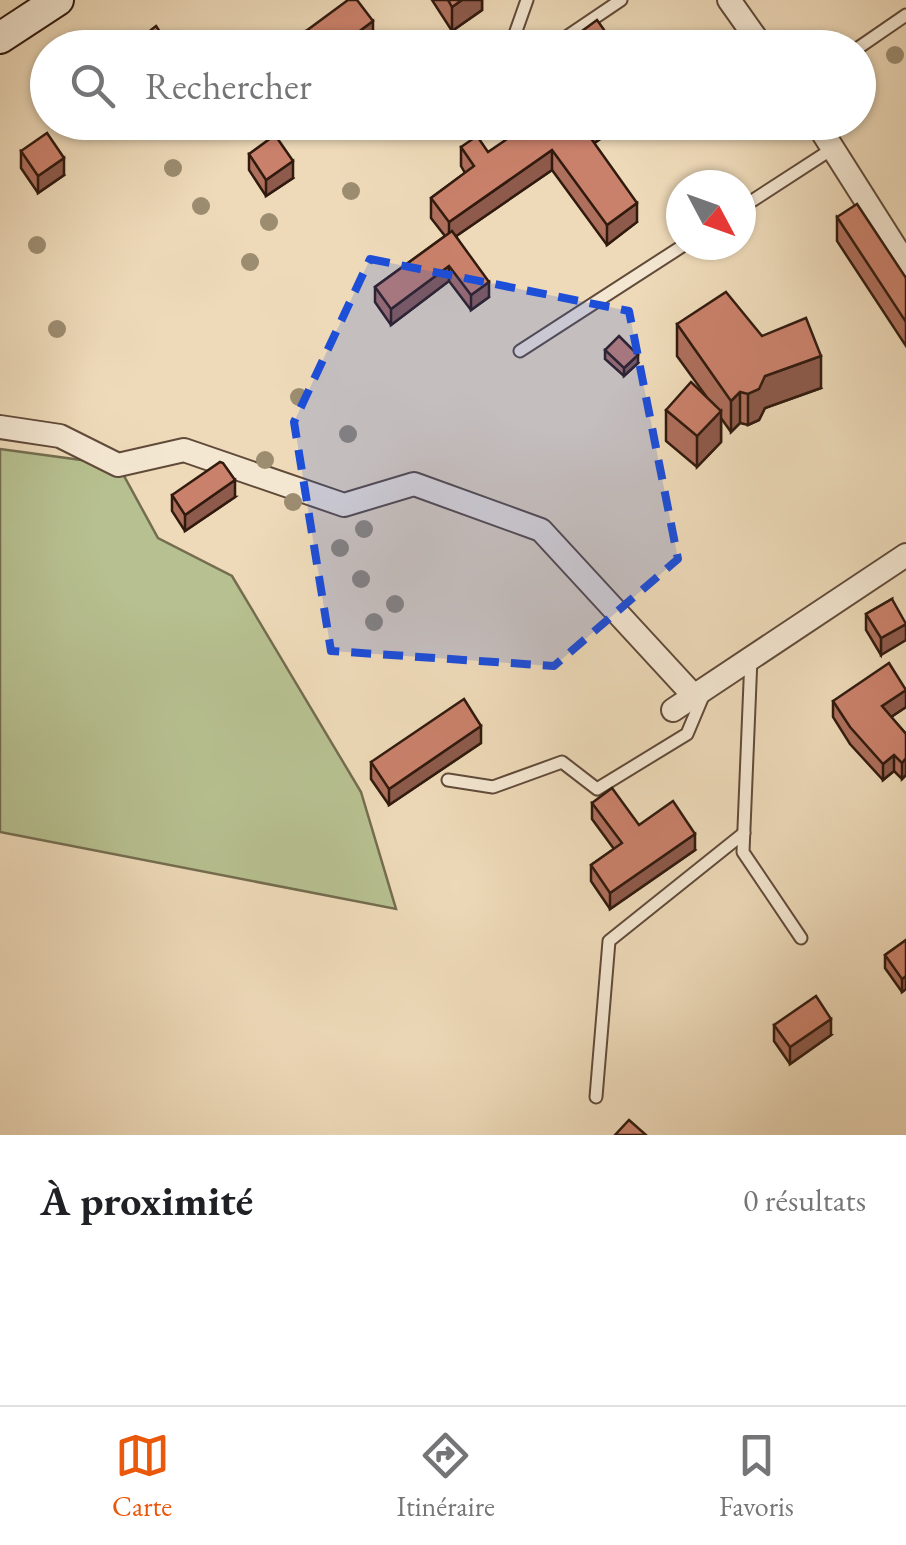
<!DOCTYPE html>
<html lang="fr">
<head>
<meta charset="utf-8">
<style>
  :root { --surface:#fff; --page:#f2f2f2; --text:#202124; --muted:#757577; --line:#e0e0e0; --accent:#ea580c }
  body { margin:0; font-family:"EB Garamond",serif; background:var(--page); color:var(--text) }
  .compass { position:absolute; left:666px; top:170px; width:90px; height:90px; border-radius:50%; background:var(--surface); box-shadow:0 2px 8px #0004; rotate:131deg }
  .list { margin:0; padding:0; list-style:none }
  h2 { display:flex; justify-content:space-between; align-items:center; height:130px; margin:0; padding:0 40px; font-size:42px }
  h2 small { font-size:32px; font-weight:400; color:var(--muted) }
  .icon { flex:none; width:55px; height:55px; fill:none; stroke:currentColor; stroke-width:2; stroke-linecap:round; stroke-linejoin:round }
  .map { position:relative; flex:none; width:906px; height:1135px; overflow:hidden }
  .search { position:absolute; background:var(--surface); box-shadow:0 2px 8px #0004; left:30px; right:30px; top:30px; height:110px; display:flex; align-items:center; gap:25px; box-sizing:border-box; padding:0 35px; border-radius:55px; color:var(--muted); font-size:38px }
  .sheet { height:270px; background:var(--surface) }
  nav { display:flex; justify-content:space-around; align-items:center; box-sizing:border-box; height:140px; border-top:2px solid var(--line); background:var(--surface); font-size:28px; color:var(--muted) }
  nav a { display:grid; justify-items:center; gap:5px }
  nav .on { color:var(--accent) }
  .map>svg:first-child { display:block }
  .green { fill:#b7c090; stroke:#746d4f; stroke-width:2.5 }
  .lines { fill:none; stroke-linecap:round; stroke-linejoin:round }
  .lane-casing { stroke:#604a39; stroke-width:15 }
  .street-casing { stroke:#604a39; stroke-width:26 }
  .secondary-casing { stroke:#311a0e; stroke-width:34 }
  .lane { stroke:#f4e7d2; stroke-width:11 }
  .street { stroke:#f4e7d2; stroke-width:22 }
  .secondary { stroke:#f4e7d2; stroke-width:30 }
  .tree { fill:#9c8c70 }
  .wall { fill:#ae6f5c; stroke:#311a0e; stroke-width:2.5 }
  .shaded-wall { fill:#8d5a4b; stroke:#311a0e; stroke-width:2.5 }
  .building { fill:#ca816b; stroke:#311a0e; stroke-width:2.5 }
  .marked { fill:#1d4ed8; fill-opacity:0.2; stroke:#1d4ed8; stroke-width:8; stroke-dasharray:20 12; stroke-linejoin:round }
</style>
</head>
<body>
<div class="map">
<svg width="906" height="1135" viewBox="0 0 906 1135">
  <rect width="100%" height="100%" fill="#eedab9"/>
  <filter id="stains"><feTurbulence type="fractalNoise" baseFrequency=".002" numOctaves="4"/><feColorMatrix values="0 0 0 0 .2 0 0 0 0 .09 0 0 0 0 .02 0 0 0 .5 -.17"/></filter>
  <radialGradient id="worn" r=".72"><stop offset=".6" stop-color="#630" stop-opacity="0"/><stop offset="1" stop-color="#630" stop-opacity=".3"/></radialGradient>
  <polygon class="green" points="0,449 118,465 158,538 232,576 361,792 396,909 0,832"/>
  <g class="lines">
    <defs>
      <g id="lane">
        <polyline points="510,48 527,0"/>
        <polyline points="550,48 621,0"/>
        <polyline points="858,48 906,15"/>
        <polyline points="433,123 433,122"/>
        <polyline points="741,208 832,149"/>
        <polyline points="520,351 684,245"/>
        <polyline points="751,658 743,852 801,938"/>
        <polyline points="448,780 493,787 562,762 597,789 687,734 703,696"/>
        <polyline points="596,1097 609,941 744,833"/>
      </g>
      <g id="street">
        <polyline points="729,0 763,48"/>
        <polyline points="816,122 906,264"/>
        <polyline points="0,427 60,436 118,465 184,450 344,505 414,484 541,530 694,696"/>
        <polyline points="673,710 906,555"/>
      </g>
      <polyline id="secondary" points="0,38 58,0"/>
    </defs>
    <use href="#lane" class="lane-casing"/>
    <use href="#street" class="street-casing"/>
    <use href="#secondary" class="secondary-casing"/>
    <use href="#lane" class="lane"/>
    <use href="#street" class="street"/>
    <use href="#secondary" class="secondary"/>
  </g>
  <g class="tree">
    <circle cx="895" cy="55" r="9"/>
    <circle cx="173" cy="168" r="9"/>
    <circle cx="351" cy="191" r="9"/>
    <circle cx="201" cy="206" r="9"/>
    <circle cx="269" cy="222" r="9"/>
    <circle cx="37" cy="245" r="9"/>
    <circle cx="250" cy="262" r="9"/>
    <circle cx="57" cy="329" r="9"/>
    <circle cx="299" cy="397" r="9"/>
    <circle cx="348" cy="434" r="9"/>
    <circle cx="265" cy="460" r="9"/>
    <circle cx="293" cy="502" r="9"/>
    <circle cx="364" cy="529" r="9"/>
    <circle cx="340" cy="548" r="9"/>
    <circle cx="361" cy="579" r="9"/>
    <circle cx="395" cy="604" r="9"/>
    <circle cx="374" cy="622" r="9"/>
  </g>
  <g class="wall">
    <polygon points="432,0 482,0 482,10 452,31"/>
    <polygon points="306,31 373,37 359,48 306,48"/>
    <polygon points="341,122 372,122 350,137"/>
    <polygon points="600,122 600,139 594,143 637,222 607,245 552,170 456,236 489,297 471,310 449,281 391,325 375,302 375,287 445,236 431,218 431,198 465,173 461,166 461,147 488,152 539,130"/>
    <polygon points="21,151 64,175 38,193 21,168"/>
    <polygon points="249,154 293,178 266,196 249,170"/>
    <polygon points="837,217 906,278 906,346 837,241"/>
    <polygon points="677,324 762,336 821,388 765,408 759,420 748,425 740,423 731,432 721,418 721,442 697,467 666,441 666,410 706,396 677,356"/>
    <polygon points="605,350 638,363 624,376 605,359"/>
    <polygon points="172,495 235,497 185,531 172,511"/>
    <polygon points="892,599 881,655 866,630 866,614"/>
    <polygon points="906,689 906,707 891,717 906,734 906,775 902,779 894,771 883,780 850,744 833,717 833,701"/>
    <polygon points="481,743 389,805 371,779 371,762"/>
    <polygon points="592,803 639,825 695,850 610,909 591,881 591,865 614,849 592,819"/>
    <polygon points="906,940 906,989 902,992 885,968 885,955"/>
    <polygon points="774,1025 831,1035 790,1064 774,1041"/>
  </g>
  <g class="shaded-wall">
    <polygon points="462,0 482,0 482,10 452,31 452,7"/>
    <polygon points="373,21 373,37 359,48 337,48"/>
    <polygon points="203,122 218,122 203,130"/>
    <polygon points="350,122 372,122 350,137"/>
    <polygon points="596,122 600,122 600,139 585,150 585,130"/>
    <polygon points="552,150 552,170 449,241 449,222"/>
    <polygon points="64,158 64,175 38,193 38,176"/>
    <polygon points="293,161 293,178 266,196 266,180"/>
    <polygon points="637,203 637,222 607,245 607,225"/>
    <polygon points="449,266 449,281 391,325 391,309"/>
    <polygon points="489,282 489,297 471,310 471,295"/>
    <polygon points="638,355 638,363 624,376 624,368"/>
    <polygon points="821,356 821,388 765,408 759,420 748,425 748,394 765,376"/>
    <polygon points="740,392 740,423 731,432 731,401"/>
    <polygon points="721,411 721,442 697,467 697,436"/>
    <polygon points="235,480 235,497 185,531 185,515"/>
    <polygon points="906,624 906,640 881,655 881,638"/>
    <polygon points="906,690 906,707 882,723 882,706"/>
    <polygon points="481,726 481,743 389,805 389,789"/>
    <polygon points="894,755 894,771 883,780 883,764"/>
    <polygon points="906,758 906,775 902,779 902,763"/>
    <polygon points="695,834 695,850 610,909 610,893"/>
    <polygon points="906,976 906,989 902,992 902,979"/>
    <polygon points="831,1019 831,1035 790,1064 790,1047"/>
  </g>
  <g class="building">
    <polygon points="348,0 357,0 373,21 337,48 319,48 306,31"/>
    <polygon points="448,0 462,0 452,7"/>
    <polygon points="597,20 617,48 570,48 567,42"/>
    <polygon points="156,26 171,48 129,48 129,47"/>
    <polygon points="216,39 221,48 200,48"/>
    <polygon points="532,122 539,130 551,122 596,122 585,130 637,203 607,225 552,150 449,222 431,198 474,166 461,147 477,136 488,152"/>
    <polygon points="47,133 64,158 38,176 21,151"/>
    <polygon points="275,135 293,161 266,180 249,154"/>
    <polygon points="857,204 906,278 906,322 837,217"/>
    <polygon points="452,231 489,282 471,295 449,266 391,309 375,287"/>
    <polygon points="726,292 762,336 806,318 821,356 765,376 759,389 748,394 740,392 731,401 677,324"/>
    <polygon points="619,336 638,355 624,368 605,350"/>
    <polygon points="691,382 721,411 697,436 666,410"/>
    <polygon points="220,462 223,463 235,480 185,515 172,495"/>
    <polygon points="892,599 906,624 881,638 866,614"/>
    <polygon points="889,663 906,690 882,706 906,734 906,758 902,763 894,755 883,764 850,727 833,701"/>
    <polygon points="464,699 481,726 389,789 371,762"/>
    <polygon points="612,788 639,825 673,801 695,834 610,893 591,865 622,843 592,803"/>
    <polygon points="906,940 906,976 902,979 885,955"/>
    <polygon points="816,996 831,1019 790,1047 774,1025"/>
    <polygon points="629,1120 646,1135 615,1135"/>
  </g>
  <path class="marked" d="M370,259L629,311L678,559L554,666L331,651L294,422Z"/>
  <rect width="100%" height="100%" filter="url(#stains)"/>
  <rect width="100%" height="100%" fill="url(#worn)"/>
</svg>
<svg class="compass" viewBox="-18 -18 36 36"><path d="M0-13l5 13h-10z" fill="#e53935"/><path d="M0 13l5-13h-10z" fill="#757577"/></svg>
<div class="search"><svg class="icon" aria-label="search" viewBox="0 0 24 24"><circle cx="10" cy="10" r="6"/><path d="M15 15l6 6"/></svg>Rechercher</div>
</div>
<section class="sheet">
<h2>À proximité<small>0 résultats</small></h2>
<ul class="list">
</ul>
</section>
<nav>
<a class="on"><svg class="icon" aria-label="map" viewBox="0 0 24 24"><path d="M3 6l6-2 6 2 6-2v14l-6 2-6-2-6 2zM9 4v14M15 6v14"/></svg>Carte</a>
<a><svg class="icon" aria-label="directions" viewBox="0 0 24 24"><path d="M12 3l9 9-9 9-9-9zM9 14v-3h6M13 9l2 2-2 2"/></svg>Itinéraire</a>
<a><svg class="icon" aria-label="saved" viewBox="0 0 24 24"><path d="M7 4h10v16l-5-4-5 4z"/></svg>Favoris</a>
</nav>
</body>
</html>
